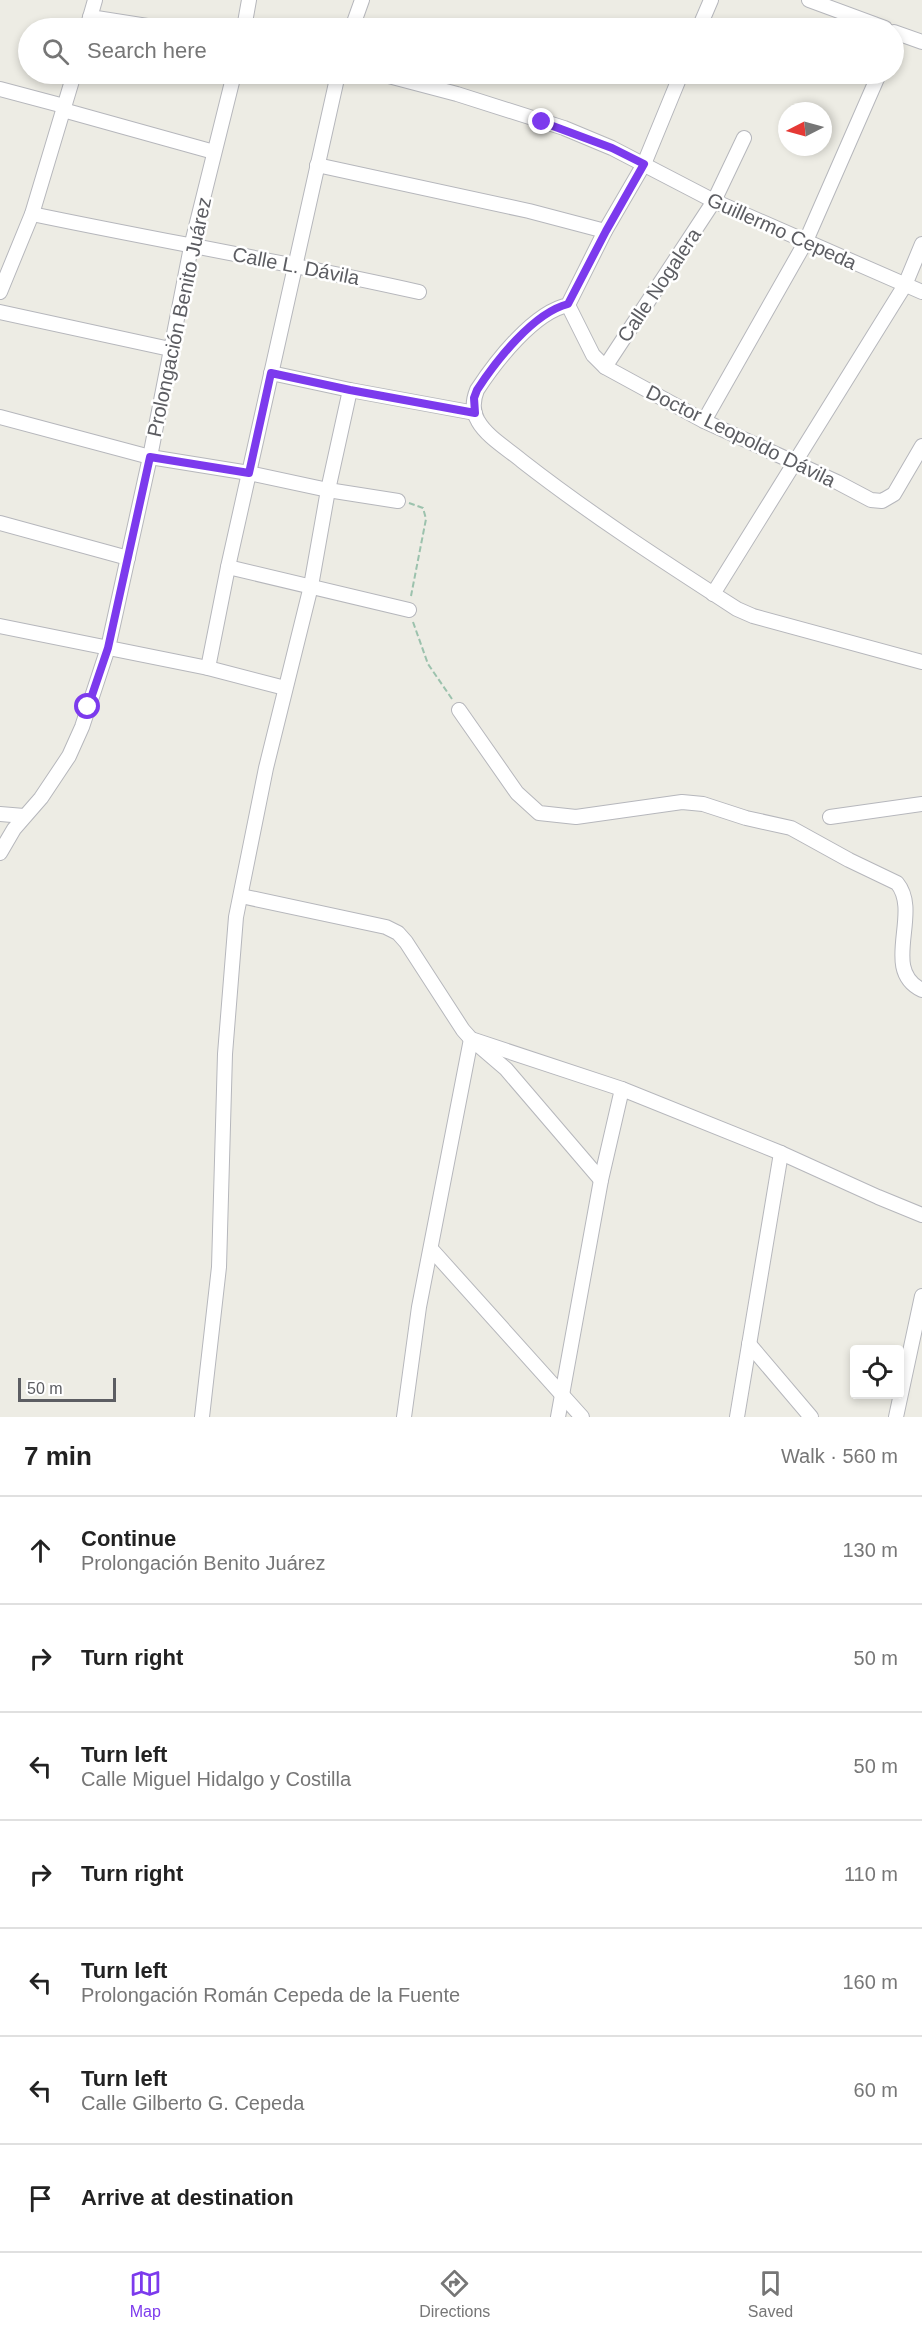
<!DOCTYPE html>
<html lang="en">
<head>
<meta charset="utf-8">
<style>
  :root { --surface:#fff; --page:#f6f6f6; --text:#222; --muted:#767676; --line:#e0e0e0; --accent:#7c3aed }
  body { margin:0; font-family:Arial,sans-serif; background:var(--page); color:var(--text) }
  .controls { position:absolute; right:18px; bottom:18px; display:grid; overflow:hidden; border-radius:6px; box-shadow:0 3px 9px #0003 }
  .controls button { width:54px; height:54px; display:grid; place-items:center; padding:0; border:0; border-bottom:2px solid var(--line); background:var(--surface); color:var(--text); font:30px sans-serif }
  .compass { position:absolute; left:778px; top:102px; width:54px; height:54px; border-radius:50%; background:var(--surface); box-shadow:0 3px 9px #0003; rotate:264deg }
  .scale { position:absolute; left:18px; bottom:15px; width:98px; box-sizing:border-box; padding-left:6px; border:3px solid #5c5d62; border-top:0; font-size:16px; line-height:21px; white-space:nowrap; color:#5c5d62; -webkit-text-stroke:4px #fff; paint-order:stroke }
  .stop { position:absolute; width:18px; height:18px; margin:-14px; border:4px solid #7c3aed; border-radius:50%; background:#fff }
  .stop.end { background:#7c3aed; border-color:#fff; box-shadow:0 2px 6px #0008 }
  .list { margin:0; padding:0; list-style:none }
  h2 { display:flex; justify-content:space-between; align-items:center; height:78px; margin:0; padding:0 24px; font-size:26px }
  h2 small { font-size:20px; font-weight:400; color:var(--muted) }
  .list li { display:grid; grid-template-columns:39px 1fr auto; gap:18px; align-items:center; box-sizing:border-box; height:108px; padding:0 24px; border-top:2px solid var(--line) }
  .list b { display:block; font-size:22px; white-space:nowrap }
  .list p { margin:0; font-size:20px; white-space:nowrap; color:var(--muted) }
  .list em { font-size:20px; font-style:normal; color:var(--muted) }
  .icon { flex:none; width:33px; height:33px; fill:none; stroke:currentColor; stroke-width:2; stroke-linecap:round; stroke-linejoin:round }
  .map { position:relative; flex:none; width:922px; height:1417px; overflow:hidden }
  .search { position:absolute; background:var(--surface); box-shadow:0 3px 9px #0003; left:18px; right:18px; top:18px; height:66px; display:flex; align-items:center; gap:15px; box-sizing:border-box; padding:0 21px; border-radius:33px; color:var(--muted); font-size:22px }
  .sheet { height:834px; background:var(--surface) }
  nav { display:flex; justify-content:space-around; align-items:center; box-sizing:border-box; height:84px; border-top:2px solid var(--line); background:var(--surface); font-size:16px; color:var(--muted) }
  nav a { display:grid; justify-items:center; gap:3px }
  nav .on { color:var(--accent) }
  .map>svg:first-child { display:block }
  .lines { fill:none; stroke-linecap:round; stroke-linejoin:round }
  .minor-casing { stroke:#b6b7bc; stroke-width:16 }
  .path { stroke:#9cc2ad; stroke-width:2; stroke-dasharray:6 3; stroke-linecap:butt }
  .minor { stroke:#fff; stroke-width:14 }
  .route { stroke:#7c3aed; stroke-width:8 }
  .labels { text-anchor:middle; stroke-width:5; stroke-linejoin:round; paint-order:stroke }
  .street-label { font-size:20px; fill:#5c5d62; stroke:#fff }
</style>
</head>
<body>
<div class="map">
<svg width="922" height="1417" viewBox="0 0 922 1417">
  <rect width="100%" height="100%" fill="#edece4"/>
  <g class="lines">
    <defs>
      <g id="minor">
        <polyline points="809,0 885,28"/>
        <polyline points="90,17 160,28"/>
        <polyline points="87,28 95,0"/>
        <polyline points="244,28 249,0"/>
        <polyline points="352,28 362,0"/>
        <polyline points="699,28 711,0"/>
        <polyline points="894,32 922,42"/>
        <polyline points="381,74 457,94 564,128 612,148 714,201 922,292"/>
        <path d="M681,74L644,164L605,231L568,305C534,312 496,361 477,390C473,400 472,411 478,421C487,437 508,449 522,461C590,514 664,562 737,609L753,616L922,662"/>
        <polyline points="0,89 64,106"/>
        <polyline points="63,110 214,152"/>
        <polyline points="317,165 529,211 605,231"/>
        <path d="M32,214C161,241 291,263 419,292"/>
        <polyline points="0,292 32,214 74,74"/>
        <polyline points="568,305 593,355 605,367 704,421 837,482 871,500 882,501 894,494 922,446"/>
        <polyline points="0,312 170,349"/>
        <polyline points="605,367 714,201 744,138"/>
        <polyline points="271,373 350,390 475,413"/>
        <polyline points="0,417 150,457 249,473 328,490 398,501"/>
        <polyline points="704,421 805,243 879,74"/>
        <polyline points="0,523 128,558"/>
        <polyline points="228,567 409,610"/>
        <polyline points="713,594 905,285 922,244"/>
        <polyline points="0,626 208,668 285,688"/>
        <polyline points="208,668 228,567 338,74"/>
        <path d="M459,710L517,793L539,813L576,817L682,802L703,804L746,818L791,828L849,860L897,883C922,913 880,970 922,990"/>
        <polyline points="0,814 24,816"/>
        <polyline points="830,817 922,804"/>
        <polyline points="0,853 14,829 41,798 69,756 82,727 108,648 150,457 191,247 234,74"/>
        <polyline points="241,896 386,927 398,933 406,942 463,1030 471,1039 622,1089 781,1153 878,1197 922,1215"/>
        <polyline points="432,1250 582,1417"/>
        <polyline points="749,1344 811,1417"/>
        <polyline points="202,1417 219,1267 225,1054 236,917 266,768 311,586 328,490 350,390"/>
        <polyline points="404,1417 419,1307 471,1039 506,1069 601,1180"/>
        <polyline points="558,1417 601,1180 622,1089"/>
        <polyline points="737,1417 781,1153"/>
        <polyline points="896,1417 922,1296"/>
      </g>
    </defs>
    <use href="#minor" class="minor-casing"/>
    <g class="path">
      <polyline points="409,503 423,508 426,519 411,596"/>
      <polyline points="413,622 428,664 452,699"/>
    </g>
    <use href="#minor" class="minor"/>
  </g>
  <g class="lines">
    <path class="route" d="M88,707L108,648L150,457L249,473L271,373L350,390L475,413L474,398L477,390C496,361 533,313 568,304L606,231L644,164L612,148L542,122"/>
  </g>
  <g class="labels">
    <g class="street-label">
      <text transform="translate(782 231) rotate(24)" y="7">Guillermo Cepeda</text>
      <text transform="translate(296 266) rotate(11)" y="7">Calle L. Dávila</text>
      <text transform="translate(659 285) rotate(-56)" y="7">Calle Nogalera</text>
      <text transform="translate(179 317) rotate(-78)" y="7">Prolongación Benito Juárez</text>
      <text transform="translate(741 436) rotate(26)" y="7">Doctor Leopoldo Dávila</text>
    </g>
  </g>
</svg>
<div class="controls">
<button><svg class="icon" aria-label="locate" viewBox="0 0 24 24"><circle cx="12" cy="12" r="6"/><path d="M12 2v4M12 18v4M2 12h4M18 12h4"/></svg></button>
</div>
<svg class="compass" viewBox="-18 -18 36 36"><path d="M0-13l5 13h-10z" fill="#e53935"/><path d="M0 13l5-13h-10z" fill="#767676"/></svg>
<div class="scale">50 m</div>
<div class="stop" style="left:88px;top:707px"></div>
<div class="stop end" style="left:542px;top:122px"></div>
<div class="search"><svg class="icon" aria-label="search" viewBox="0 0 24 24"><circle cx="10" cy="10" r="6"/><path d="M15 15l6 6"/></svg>Search here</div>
</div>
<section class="sheet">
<h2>7 min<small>Walk · 560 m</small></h2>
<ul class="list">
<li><svg class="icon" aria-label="ahead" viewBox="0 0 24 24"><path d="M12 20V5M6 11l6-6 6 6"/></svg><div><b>Continue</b><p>Prolongación Benito Juárez</p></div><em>130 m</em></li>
<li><svg class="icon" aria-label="right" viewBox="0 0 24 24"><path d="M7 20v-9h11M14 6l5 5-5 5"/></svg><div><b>Turn right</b></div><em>50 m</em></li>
<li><svg class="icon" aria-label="left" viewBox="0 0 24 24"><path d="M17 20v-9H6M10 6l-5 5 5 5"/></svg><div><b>Turn left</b><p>Calle Miguel Hidalgo y Costilla</p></div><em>50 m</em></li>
<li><svg class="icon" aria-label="right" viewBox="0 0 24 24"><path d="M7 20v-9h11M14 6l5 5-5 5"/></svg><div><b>Turn right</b></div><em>110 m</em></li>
<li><svg class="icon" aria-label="left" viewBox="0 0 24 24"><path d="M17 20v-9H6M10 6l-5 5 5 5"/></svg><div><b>Turn left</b><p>Prolongación Román Cepeda de la Fuente</p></div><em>160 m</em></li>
<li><svg class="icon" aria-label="left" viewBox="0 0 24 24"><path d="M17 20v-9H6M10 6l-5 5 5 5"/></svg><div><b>Turn left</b><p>Calle Gilberto G. Cepeda</p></div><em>60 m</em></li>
<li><svg class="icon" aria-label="arrive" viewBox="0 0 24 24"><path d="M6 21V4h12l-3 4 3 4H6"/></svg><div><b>Arrive at destination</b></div></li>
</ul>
</section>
<nav>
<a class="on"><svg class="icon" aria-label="map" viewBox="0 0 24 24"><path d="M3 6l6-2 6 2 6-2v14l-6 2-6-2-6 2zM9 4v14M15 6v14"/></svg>Map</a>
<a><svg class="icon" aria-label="directions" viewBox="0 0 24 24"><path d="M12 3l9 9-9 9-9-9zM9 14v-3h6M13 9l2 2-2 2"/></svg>Directions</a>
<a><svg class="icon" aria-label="saved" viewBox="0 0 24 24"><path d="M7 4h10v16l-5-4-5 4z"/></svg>Saved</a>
</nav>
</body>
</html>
